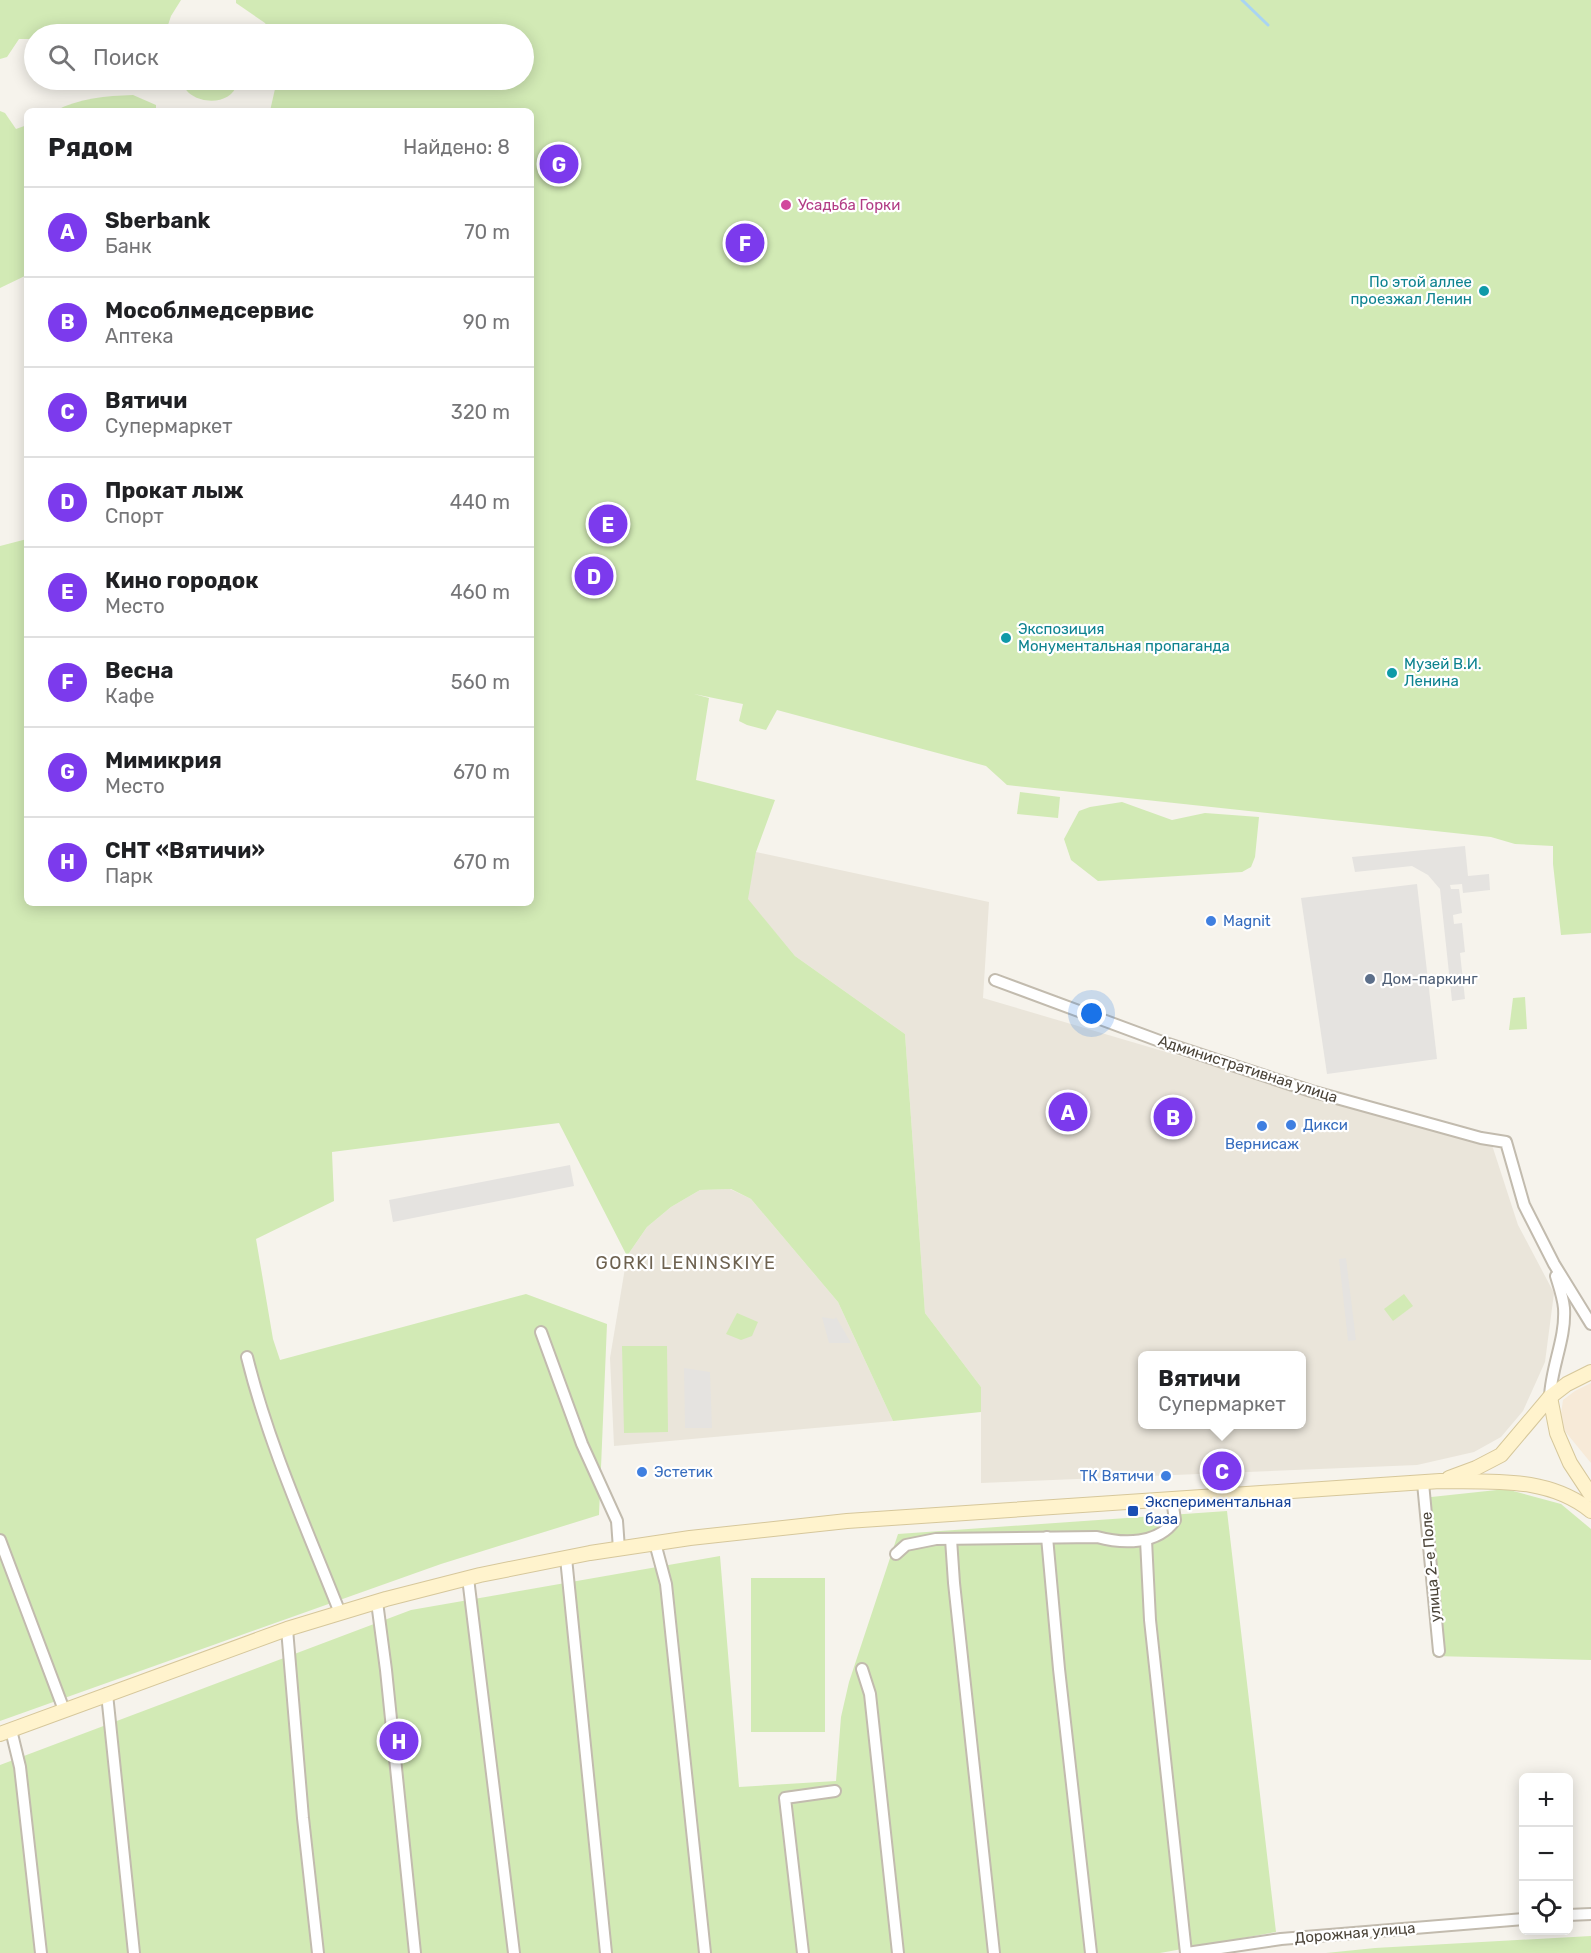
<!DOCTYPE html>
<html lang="ru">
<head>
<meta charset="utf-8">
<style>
  :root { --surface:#fff; --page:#f2f2f2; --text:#202124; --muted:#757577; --line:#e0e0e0; --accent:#7c3aed }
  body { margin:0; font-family:Rubik,sans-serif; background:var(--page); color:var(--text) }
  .controls { position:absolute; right:18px; bottom:18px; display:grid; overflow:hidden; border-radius:9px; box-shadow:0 3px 15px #0003 }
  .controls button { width:54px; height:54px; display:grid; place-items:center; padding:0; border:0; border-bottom:2px solid var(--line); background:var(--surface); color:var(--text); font:30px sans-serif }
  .you { position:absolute; left:1092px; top:1014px; width:21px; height:21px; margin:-15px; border:4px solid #fff; border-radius:50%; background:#1a73e8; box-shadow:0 0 0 9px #1a73e833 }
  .badge { display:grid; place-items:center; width:39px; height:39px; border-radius:50%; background:var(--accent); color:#fff; font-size:20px; font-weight:700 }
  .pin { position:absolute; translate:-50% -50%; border:3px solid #fff; box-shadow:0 2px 6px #0006 }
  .popup { position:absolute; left:1138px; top:1351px; width:168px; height:78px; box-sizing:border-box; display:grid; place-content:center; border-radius:9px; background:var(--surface); filter:drop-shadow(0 2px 4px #0005); font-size:20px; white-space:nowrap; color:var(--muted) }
  .popup b { font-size:22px; color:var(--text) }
  .popup::after { content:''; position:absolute; left:50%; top:100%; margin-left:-12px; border:12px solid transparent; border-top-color:var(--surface) }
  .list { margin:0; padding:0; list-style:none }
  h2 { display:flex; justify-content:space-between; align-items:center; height:78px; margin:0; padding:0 24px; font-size:26px }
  h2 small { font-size:20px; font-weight:400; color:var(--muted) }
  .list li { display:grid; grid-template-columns:39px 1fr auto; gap:18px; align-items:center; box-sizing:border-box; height:90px; padding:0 24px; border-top:2px solid var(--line) }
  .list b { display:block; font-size:22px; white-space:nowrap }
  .list p { margin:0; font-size:20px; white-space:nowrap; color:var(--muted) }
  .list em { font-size:20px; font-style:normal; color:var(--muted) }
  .icon { flex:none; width:33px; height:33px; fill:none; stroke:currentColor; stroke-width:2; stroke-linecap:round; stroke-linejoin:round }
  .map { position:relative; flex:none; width:1591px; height:1953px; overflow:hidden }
  .search { position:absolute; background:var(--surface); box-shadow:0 3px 15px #0003; left:24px; top:24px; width:510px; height:66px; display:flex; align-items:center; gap:15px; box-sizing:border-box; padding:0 21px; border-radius:33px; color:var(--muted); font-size:22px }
  .panel { position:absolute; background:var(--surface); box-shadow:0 3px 15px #0003; left:24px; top:108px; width:510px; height:798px; border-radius:9px }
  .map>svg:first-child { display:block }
  .residential { fill:#eae5da; fill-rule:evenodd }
  .commercial { fill:#f7ead8 }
  .green { fill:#d2eab5 }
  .parking { fill:#e5e3e0 }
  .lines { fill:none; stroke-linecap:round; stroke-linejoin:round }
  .stream { stroke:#a9d4f2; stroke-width:3 }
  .street-casing { stroke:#c2bbae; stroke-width:14 }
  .secondary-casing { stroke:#d6c79b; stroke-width:16 }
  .street { stroke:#fff; stroke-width:10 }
  .secondary { stroke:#fff3cd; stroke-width:14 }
  .hotel-dot { fill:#d1479c; stroke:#fff; stroke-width:2 }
  .culture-dot { fill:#0f9aa8; stroke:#fff; stroke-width:2 }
  .shop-dot { fill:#3f7fe0; stroke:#fff; stroke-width:2 }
  .service-dot { fill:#5c6f8a; stroke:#fff; stroke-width:2 }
  .transit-dot { fill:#1a4fb4; stroke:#fff; stroke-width:2 }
  .labels { text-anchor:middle; stroke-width:4.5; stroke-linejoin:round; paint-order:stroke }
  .hotel-label { font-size:15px; fill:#b23c85; stroke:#fff; text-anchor:start }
  .culture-label { font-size:15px; fill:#0d838f; stroke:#fff; text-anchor:start }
  .shop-label { font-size:15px; fill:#366cbe; stroke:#fff; text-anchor:start }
  .service-label { font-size:15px; fill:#4e5e75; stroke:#fff; text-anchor:start }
  .street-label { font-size:15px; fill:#4b4439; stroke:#fff }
  .transit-label { font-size:15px; fill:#164399; stroke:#fff; text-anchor:start }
  .quarter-label { font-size:18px; letter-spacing:1.5px; fill:#6e6250; stroke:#fff }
</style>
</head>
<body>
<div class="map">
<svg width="1591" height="1953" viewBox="0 0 1591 1953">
  <rect width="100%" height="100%" fill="#f6f3ec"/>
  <g class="residential">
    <path d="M756,852L989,902L983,998L1308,1094L1320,1100L1492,1145L1518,1225L1554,1293L1545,1362L1523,1411L1501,1437L1474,1452L1417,1465L981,1483V1387L925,1313L905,1034L795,956L747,899ZM1142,1356H1302V1424H1142Z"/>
    <polygon points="730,1189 751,1199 838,1302 893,1421 614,1446 610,1358 627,1256 647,1227 671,1207 700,1190"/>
  </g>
  <polygon class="commercial" points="1591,1383 1591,1463 1564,1430 1561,1414 1563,1400 1575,1391"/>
  <g class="green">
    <polygon points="0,0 181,0 171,16 165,34 34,34 34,39 19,39 7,57 0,59"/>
    <polygon points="236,0 1591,0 1591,933 1561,935 1553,864 1553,846 1515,844 1491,837 1007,785 986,766 777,710 766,730 747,725 739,721 743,704 694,694 709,698 696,780 775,800 756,852 748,899 795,956 905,1034 925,1313 981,1387 981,1412 893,1421 838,1302 751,1199 731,1189 700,1190 671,1207 647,1227 627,1256 559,1123 332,1152 334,1201 256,1239 273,1339 280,1360 526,1294 607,1324 599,1515 441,1564 0,1721 0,546 27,539 27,903 531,903 531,800 533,799 531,111 270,111 277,80 524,80 524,34 271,34 265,23 236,3"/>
    <path d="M182,80H236L237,83C232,109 185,105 182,80Z"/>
    <path d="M133,95L156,105V111H55C79,98 106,96 133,95Z"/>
    <polygon points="0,111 5,113 16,129 27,125 27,275 0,288"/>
    <polygon points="1020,792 1060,797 1058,818 1017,814"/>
    <polygon points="1122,802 1172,820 1205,813 1259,817 1255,857 1251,867 1242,872 1098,881 1071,860 1064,839 1079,811 1090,807"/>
    <polygon points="1525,997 1527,1029 1509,1030 1513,998"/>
    <polygon points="1404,1294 1413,1306 1393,1321 1384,1309"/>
    <polygon points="737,1313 758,1322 752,1336 741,1340 726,1334"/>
    <polygon points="622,1346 667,1346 668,1432 624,1433"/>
    <polygon points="1506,1489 1561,1504 1591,1529 1591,1660 1433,1656 1422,1498"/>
    <polygon points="1227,1511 1276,1932 1160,1953 0,1953 0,1765 411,1610 720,1556 739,1787 836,1781 841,1717 849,1682 898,1534"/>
    <rect x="751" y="1578" width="74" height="154"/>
    <polygon points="1591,1936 1591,1953 1326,1953 1375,1948"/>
  </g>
  <g class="parking">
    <polygon points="1465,846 1468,876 1489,874 1490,890 1463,893 1462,884 1450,885 1451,889 1459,889 1462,913 1453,915 1454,924 1462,923 1465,952 1460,953 1465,999 1452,1001 1440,889 1428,875 1412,866 1355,872 1352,857"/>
    <polygon points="1417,884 1437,1059 1327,1074 1301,898"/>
    <polygon points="570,1165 574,1186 393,1222 389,1200"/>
    <polygon points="1346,1258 1356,1340 1348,1341 1339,1259"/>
    <polygon points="822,1317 834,1319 836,1317 851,1343 829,1343"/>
    <polygon points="684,1368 710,1372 712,1428 685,1428"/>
  </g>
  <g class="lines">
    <polyline class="stream" points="1242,0 1268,25"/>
    <defs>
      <g id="street">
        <polyline points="995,980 1165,1043 1311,1091 1481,1138 1506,1142 1524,1205 1554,1264 1591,1324"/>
        <polyline points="541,1332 582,1444 617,1521 619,1549"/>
        <path d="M247,1357C269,1446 307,1529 340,1613"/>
        <path d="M1550,1397C1551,1367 1566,1339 1564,1308C1563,1297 1559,1286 1556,1276"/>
        <polyline points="1423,1483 1439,1651"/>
        <polyline points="1047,1537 1059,1669 1091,1953"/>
        <polyline points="951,1539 954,1583 994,1953"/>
        <polyline points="0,1540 64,1710"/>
        <polyline points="1146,1540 1150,1620 1186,1953"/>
        <polyline points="655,1543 666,1584 705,1953"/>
        <path d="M896,1554L906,1545L936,1539L1097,1537C1123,1544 1158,1545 1175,1520L1172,1499"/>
        <polyline points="566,1558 606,1953"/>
        <polyline points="468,1578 514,1953"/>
        <polyline points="377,1602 386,1670 415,1953"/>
        <polyline points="287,1629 303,1818 318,1953"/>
        <polyline points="862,1669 870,1694 898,1953"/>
        <polyline points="107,1694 134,1953"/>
        <polyline points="11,1730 20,1767 41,1953"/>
        <polyline points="1568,1915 1591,1914"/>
        <polyline points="803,1953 785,1798 835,1791"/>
        <polyline points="1187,1953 1281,1939 1524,1919"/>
      </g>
      <g id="secondary">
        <polyline points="1550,1397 1557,1433 1570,1463 1591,1495"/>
        <polyline points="1449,1478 1476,1468 1501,1455 1550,1397 1567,1384 1591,1372"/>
        <path d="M0,1734L287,1629L386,1599L480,1575L590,1553L690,1538L847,1521L1440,1481C1492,1482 1548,1476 1591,1511"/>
      </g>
    </defs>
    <use href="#street" class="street-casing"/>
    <use href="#secondary" class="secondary-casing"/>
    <use href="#street" class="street"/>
    <use href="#secondary" class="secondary"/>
  </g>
  <circle class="hotel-dot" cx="786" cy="205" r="6"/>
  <g class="culture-dot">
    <circle cx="1484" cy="291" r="6"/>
    <circle cx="1006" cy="638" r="6"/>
    <circle cx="1392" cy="673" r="6"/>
  </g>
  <g class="shop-dot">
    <circle cx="1211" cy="921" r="6"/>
    <circle cx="1291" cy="1125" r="6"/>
    <circle cx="1262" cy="1126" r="6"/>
    <circle cx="642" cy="1472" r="6"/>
    <circle cx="1166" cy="1476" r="6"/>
  </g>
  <circle class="service-dot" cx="1370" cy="979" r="6"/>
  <rect class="transit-dot" x="1127" y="1505" width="12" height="12" rx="3"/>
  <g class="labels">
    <g class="hotel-label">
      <text x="798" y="210">Усадьба Горки</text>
    </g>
    <g class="culture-label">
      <text x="1472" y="287" text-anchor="end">По этой аллее<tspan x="1472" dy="17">проезжал Ленин</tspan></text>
      <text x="1018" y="634">Экспозиция<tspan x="1018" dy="17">Монументальная пропаганда</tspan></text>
      <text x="1404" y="669">Музей В.И.<tspan x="1404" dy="17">Ленина</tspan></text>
    </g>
    <g class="shop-label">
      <text x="1223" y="926">Magnit</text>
      <text x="1303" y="1130">Дикси</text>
      <text x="1262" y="1149" text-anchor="middle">Вернисаж</text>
      <text x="654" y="1477">Эстетик</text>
      <text x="1154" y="1481" text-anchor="end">ТК Вятичи</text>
    </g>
    <g class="service-label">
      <text x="1382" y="984">Дом-паркинг</text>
    </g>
    <g class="street-label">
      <text transform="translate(1248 1069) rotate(18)" y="5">Административная улица</text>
      <text transform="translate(1431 1567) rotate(-95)" y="5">улица 2-е Поле</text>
      <text transform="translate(1355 1933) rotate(-5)" y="5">Дорожная улица</text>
    </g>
    <g class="transit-label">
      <text x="1145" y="1507">Экспериментальная<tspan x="1145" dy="17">база</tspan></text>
    </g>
    <g class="quarter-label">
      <text x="686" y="1269">GORKI LENINSKIYE</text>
    </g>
  </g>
</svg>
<div class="controls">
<button>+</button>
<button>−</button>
<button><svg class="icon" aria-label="locate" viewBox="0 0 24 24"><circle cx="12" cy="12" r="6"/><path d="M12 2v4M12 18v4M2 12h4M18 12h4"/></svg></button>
</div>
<div class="you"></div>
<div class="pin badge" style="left:1068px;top:1112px">A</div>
<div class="pin badge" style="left:1173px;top:1117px">B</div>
<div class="pin badge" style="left:1222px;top:1471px">C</div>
<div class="popup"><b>Вятичи</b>Супермаркет</div>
<div class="pin badge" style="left:594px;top:576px">D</div>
<div class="pin badge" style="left:608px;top:524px">E</div>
<div class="pin badge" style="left:745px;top:243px">F</div>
<div class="pin badge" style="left:559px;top:164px">G</div>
<div class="pin badge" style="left:399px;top:1741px">H</div>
<div class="search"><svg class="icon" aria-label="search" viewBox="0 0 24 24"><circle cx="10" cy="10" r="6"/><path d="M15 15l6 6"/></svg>Поиск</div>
<section class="panel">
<h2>Рядом<small>Найдено: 8</small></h2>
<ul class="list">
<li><span class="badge">A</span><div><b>Sberbank</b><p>Банк</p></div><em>70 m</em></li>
<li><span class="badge">B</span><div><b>Мособлмедсервис</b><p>Аптека</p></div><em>90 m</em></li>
<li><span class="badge">C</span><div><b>Вятичи</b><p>Супермаркет</p></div><em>320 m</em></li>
<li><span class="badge">D</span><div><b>Прокат лыж</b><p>Спорт</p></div><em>440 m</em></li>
<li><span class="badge">E</span><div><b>Кино городок</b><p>Место</p></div><em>460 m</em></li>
<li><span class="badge">F</span><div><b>Весна</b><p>Кафе</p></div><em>560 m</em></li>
<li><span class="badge">G</span><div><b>Мимикрия</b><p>Место</p></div><em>670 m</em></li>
<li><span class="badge">H</span><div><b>СНТ «Вятичи»</b><p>Парк</p></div><em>670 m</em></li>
</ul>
</section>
</div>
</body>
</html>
